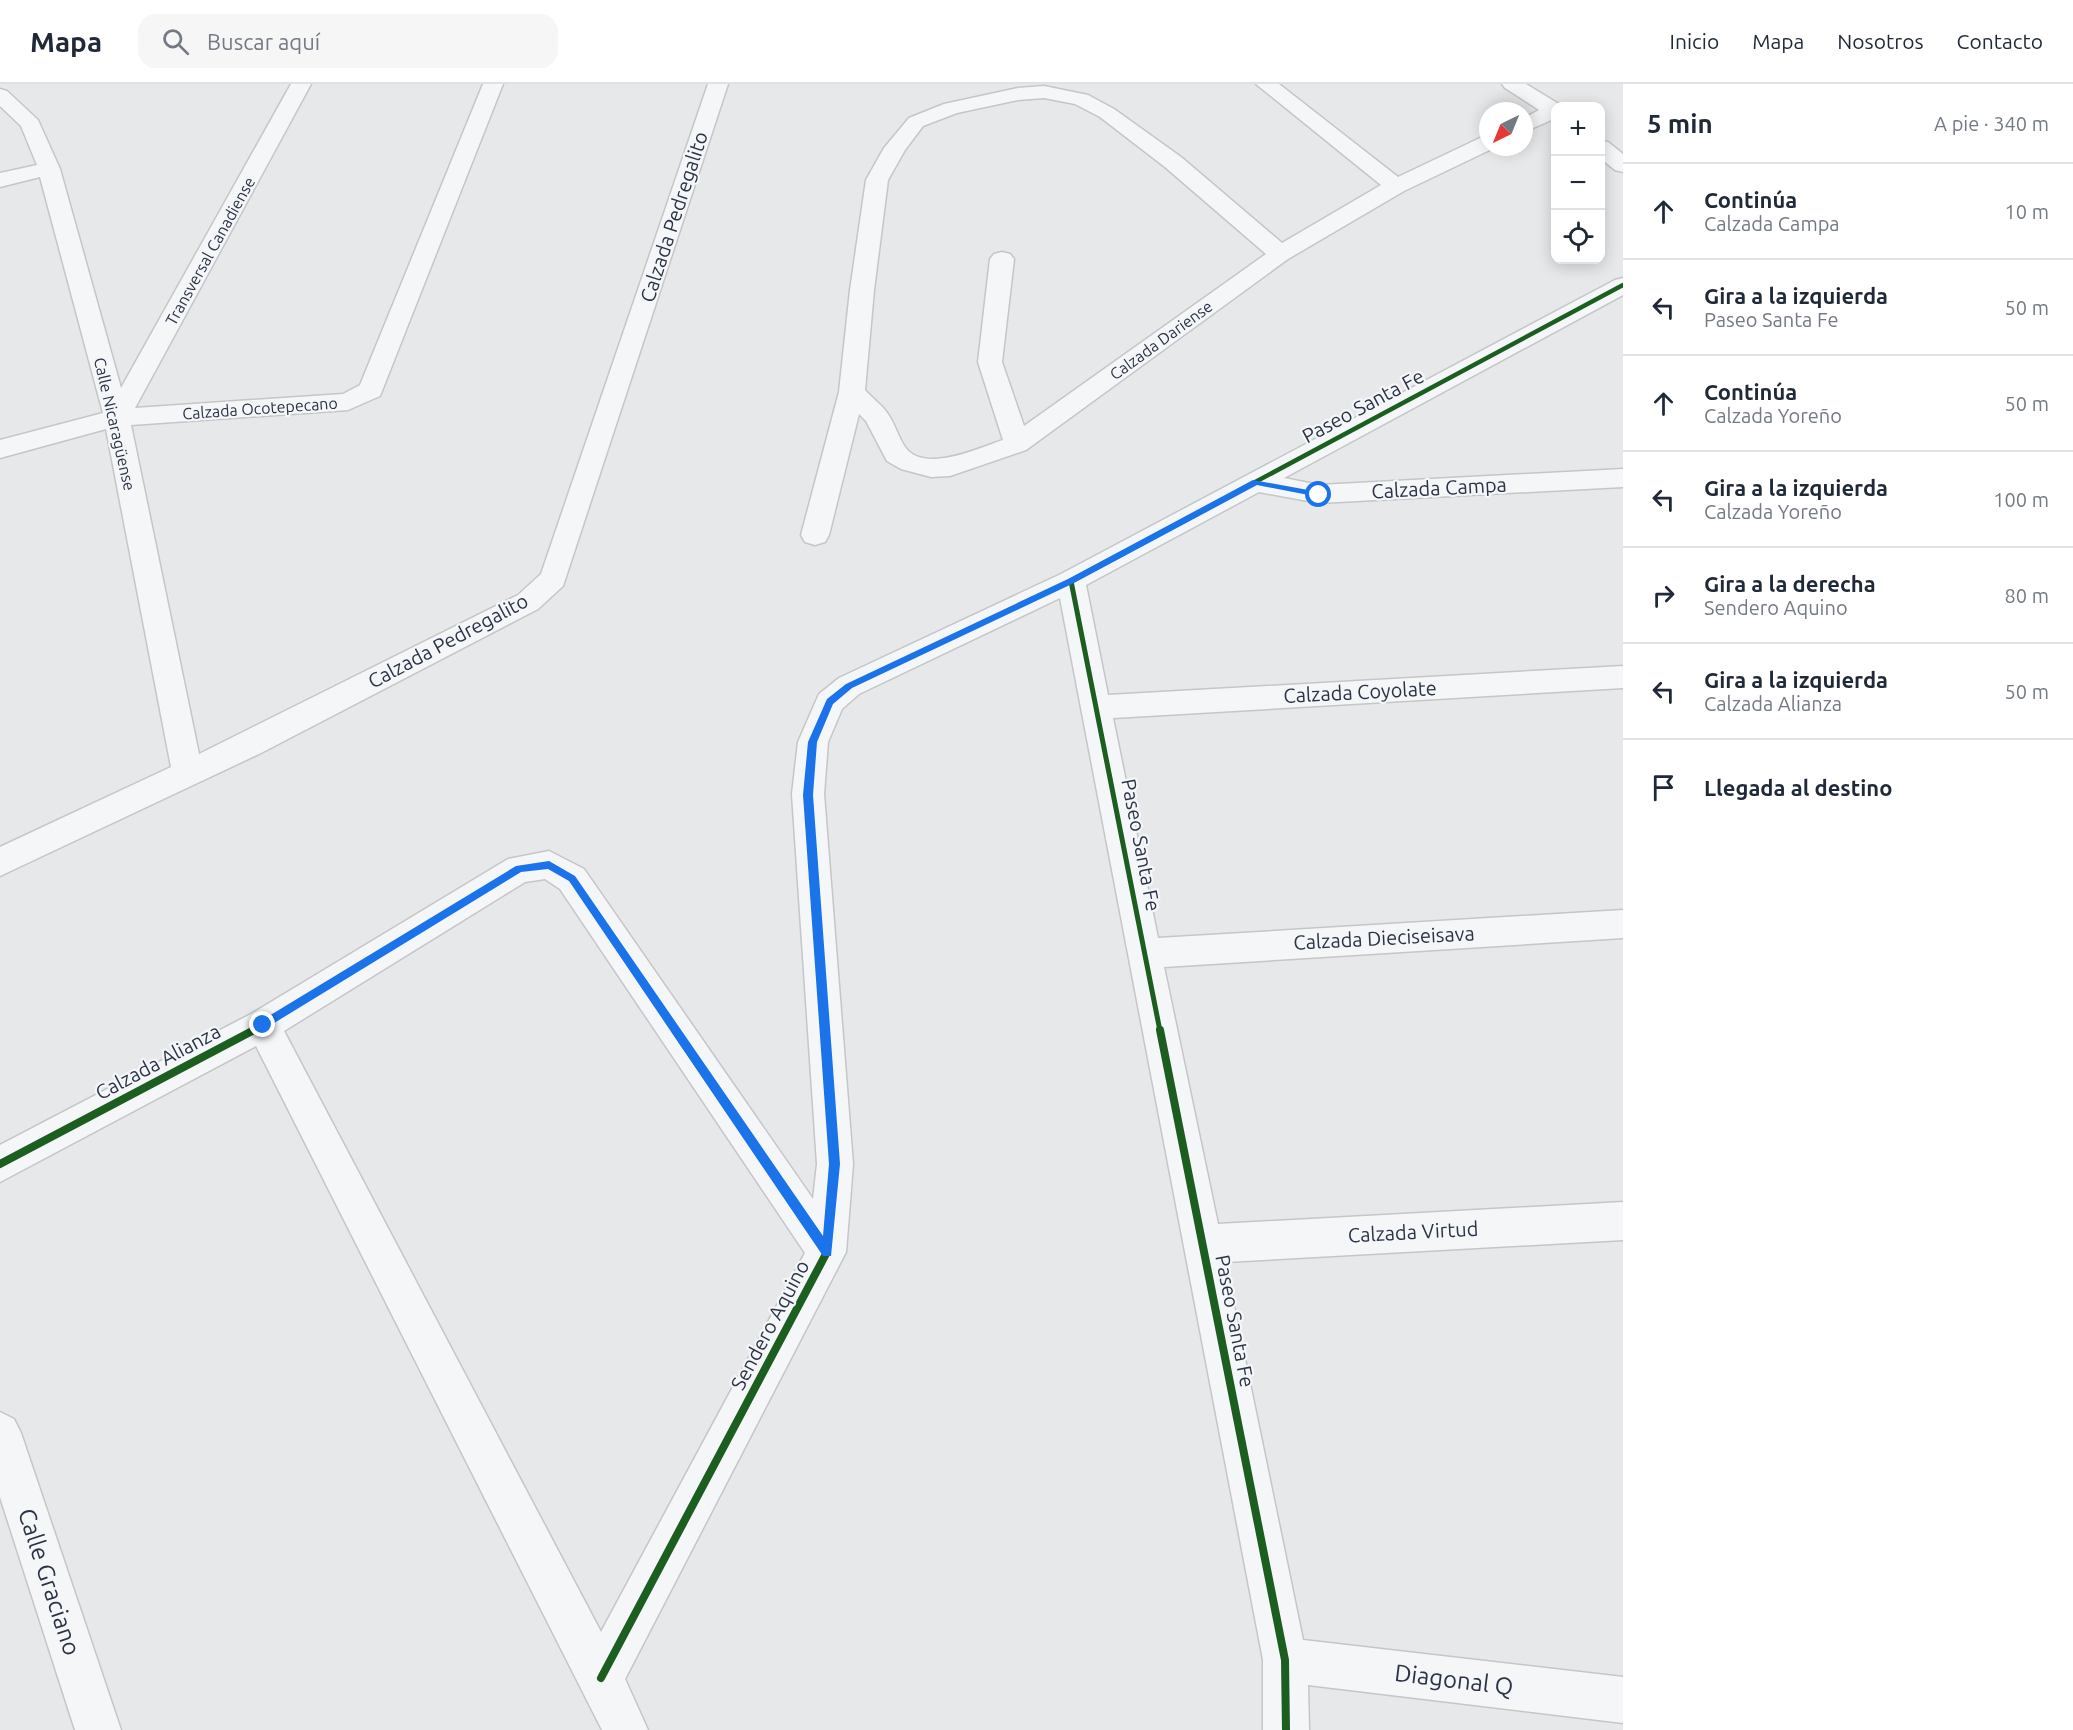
<!DOCTYPE html>
<html lang="es">
<head>
<meta charset="utf-8">
<style>
  :root { --surface:#fff; --page:#f6f6f7; --text:#1f2937; --muted:#747a83; --line:#e0e1e3 }
  body { margin:0; font-family:Ubuntu,sans-serif; background:var(--page); color:var(--text) }
  .controls { position:absolute; right:18px; top:18px; display:grid; overflow:hidden; border-radius:12px; box-shadow:0 3px 15px #0003 }
  .controls button { width:54px; height:54px; display:grid; place-items:center; padding:0; border:0; border-bottom:2px solid var(--line); background:var(--surface); color:var(--text); font:30px sans-serif }
  .compass { position:absolute; left:1479px; top:18px; width:54px; height:54px; border-radius:50%; background:var(--surface); box-shadow:0 3px 15px #0003; rotate:223deg }
  .stop { position:absolute; width:18px; height:18px; margin:-14px; border:4px solid #1a73e8; border-radius:50%; background:#fff }
  .stop.end { background:#1a73e8; border-color:#fff; box-shadow:0 2px 6px #0008 }
  .list { margin:0; padding:0; list-style:none }
  h2 { display:flex; justify-content:space-between; align-items:center; height:78px; margin:0; padding:0 24px; font-size:26px }
  h2 small { font-size:20px; font-weight:400; color:var(--muted) }
  .list li { display:grid; grid-template-columns:39px 1fr auto; gap:18px; align-items:center; box-sizing:border-box; height:96px; padding:0 24px; border-top:2px solid var(--line) }
  .list b { display:block; font-size:22px; white-space:nowrap }
  .list p { margin:0; font-size:20px; white-space:nowrap; color:var(--muted) }
  .list em { font-size:20px; font-style:normal; color:var(--muted) }
  .icon { flex:none; width:33px; height:33px; fill:none; stroke:currentColor; stroke-width:2; stroke-linecap:round; stroke-linejoin:round }
  .map { position:relative; flex:none; width:1623px; height:1646px; overflow:hidden }
  header { display:flex; align-items:center; gap:36px; box-sizing:border-box; height:84px; padding:0 30px; background:var(--surface); border-bottom:2px solid var(--line) }
  header strong { font-size:28px }
  nav { display:flex; gap:33px; margin-inline-start:auto; font-size:21px }
  .search { width:420px; height:54px; background:var(--page); display:flex; align-items:center; gap:15px; box-sizing:border-box; padding:0 21px; border-radius:18px; color:var(--muted); font-size:22px }
  main { display:flex }
  aside { flex:1; background:var(--surface) }
  .map>svg:first-child { display:block }
  .lines { fill:none; stroke-linecap:round; stroke-linejoin:round }
  .minor-casing { stroke:#c4c6c8; stroke-width:3 }
  .minor { fill:#f5f6f7; fill-rule:evenodd }
  .cycleway-far2-casing { stroke:#f4f6f9; stroke-width:8 }
  .cycleway-far1-casing { stroke:#f4f6f9; stroke-width:9 }
  .cycleway-casing { stroke:#f4f6f9; stroke-width:11 }
  .cycleway-far2 { stroke:#1b5e20; stroke-width:4.5 }
  .cycleway-far1 { stroke:#1b5e20; stroke-width:5 }
  .cycleway { stroke:#1b5e20; stroke-width:8 }
  .route { fill:#1a73e8 }
  .labels { text-anchor:middle; stroke-width:4.5; stroke-linejoin:round; paint-order:stroke }
  .far-street-label { font-size:16px; fill:#2b3445; stroke:#f4f6f9 }
  .street-label { font-size:20px; fill:#2b3445; stroke:#f4f6f9 }
  .near-street-label { font-size:24px; fill:#2b3445; stroke:#f4f6f9 }
</style>
</head>
<body>
<header>
<strong>Mapa</strong>
<div class="search"><svg class="icon" aria-label="search" viewBox="0 0 24 24"><circle cx="10" cy="10" r="6"/><path d="M15 15l6 6"/></svg>Buscar aquí</div>
<nav><a>Inicio</a><a>Mapa</a><a>Nosotros</a><a>Contacto</a></nav>
</header>
<main>
<div class="map">
<svg width="1623" height="1646" viewBox="0 0 1623 1646">
  <rect width="100%" height="100%" fill="#e6e8ea"/>
  <g class="lines">
    <defs>
      <g id="minor">
        <polygon points="291,0 311,0 135,324 343,310 360,301 483,0 503,0 380,312 348,326 131,341 199,670 518,511 541,490 708,0 728,0 563,502 538,525 261,669 0,792 0,763 171,683 106,345 0,374 0,356 103,329 40,93 0,103 0,89 37,81 21,42 0,22 0,5 7,7 38,36 60,85 121,304"/>
        <path d="M1256,0H1279L1398,93L1480,54L1488,53V63H1496L1404,107L1288,175L1026,366L950,392L931,393L901,385L887,377L866,337L859,330L829,451L825,458L815,461L805,458L801,451L839,308L850,206L866,96L884,64L909,34L944,20L1018,4L1044,2L1088,11L1114,25L1181,73L1282,159L1381,101ZM1044,14L1075,20L1100,33L1165,83L1266,170L1024,342L1002,278L1014,175L1010,170L1002,168L994,170L990,175L978,278L1003,356C979,364 924,390 905,363C898,353 895,340 888,330C882,321 872,314 865,306L874,206L888,96L905,66L923,42L957,29L1018,16Z"/>
        <polygon points="1502,0 1526,0 1562,22 1556,22 1556,34 1524,48 1524,34 1539,26 1505,4"/>
        <polygon points="1600,57 1608,58 1623,70 1623,88 1615,86 1600,74"/>
        <path d="M1623,194V211L1284,394L1319,401L1623,385V403L1319,419L1259,408L1086,501L1108,611L1623,582V604L1113,634L1158,854L1623,826V854L1164,883L1218,1140L1623,1118V1156L1225,1178L1303,1556L1623,1593V1639L1308,1601L1309,1646H1263V1576L1060,514L859,610L842,625L828,658L824,710L853,1080L846,1168L625,1595L648,1646H602L256,962L0,1098V1061L251,930L508,775L549,767L584,785L813,1115L817,1080L792,710L798,658L819,610L839,594L1061,490L1615,196ZM545,795L560,805L805,1169L601,1548L284,947L525,798Z"/>
        <polygon points="0,1328 14,1335 21,1349 121,1646 75,1646 0,1413"/>
      </g>
    </defs>
    <use href="#minor" class="minor-casing"/>
    <use href="#minor" class="minor"/>
    <defs>
      <polyline id="cycleway-far2" points="1231,411 1623,201"/>
      <g id="cycleway-far1">
        <polyline points="251,947 519,785 549,781 572,795 676,947"/>
        <polyline points="1160,947 1071,497 1234,410"/>
      </g>
      <g id="cycleway">
        <polyline points="1160,946 1285,1576 1286,1646"/>
        <polyline points="0,1080 254,946"/>
        <polyline points="601,1594 827,1168 675,946"/>
      </g>
    </defs>
    <use href="#cycleway-far2" class="cycleway-far2-casing"/>
    <use href="#cycleway-far1" class="cycleway-far1-casing"/>
    <use href="#cycleway" class="cycleway-casing"/>
    <use href="#cycleway-far2" class="cycleway-far2"/>
    <use href="#cycleway-far1" class="cycleway-far1"/>
    <use href="#cycleway" class="cycleway"/>
  </g>
  <polygon class="route" points="1253,396 1319,408 1323,411 1319,413 1257,401 1074,499 852,604 833,620 817,658 813,711 840,1080 831,1172 823,1172 569,797 548,785 521,788 266,944 259,944 259,938 516,782 549,777 575,792 823,1152 829,1080 803,711 808,658 827,615 846,600 1068,495"/>
  <g class="labels">
    <g class="far-street-label">
      <text transform="translate(210 167) rotate(-61)" y="6">Transversal Canadiense</text>
      <text transform="translate(1161 256) rotate(-36)" y="6">Calzada Dariense</text>
      <text transform="translate(260 324) rotate(-4)" y="6">Calzada Ocotepecano</text>
      <text transform="translate(115 340) rotate(77)" y="6">Calle Nicaragüense</text>
    </g>
    <g class="street-label">
      <text transform="translate(674 133) rotate(-72)" y="7">Calzada Pedregalito</text>
      <text transform="translate(1363 322) rotate(-28)" y="7">Paseo Santa Fe</text>
      <text transform="translate(1439 404) rotate(-3)" y="7">Calzada Campa</text>
      <text transform="translate(448 557) rotate(-28)" y="7">Calzada Pedregalito</text>
      <text transform="translate(1360 608) rotate(-3)" y="7">Calzada Coyolate</text>
      <text transform="translate(1141 761) rotate(79)" y="7">Paseo Santa Fe</text>
      <text transform="translate(1384 854) rotate(-3)" y="7">Calzada Dieciseisava</text>
      <text transform="translate(158 978) rotate(-28)" y="7">Calzada Alianza</text>
      <text transform="translate(1413 1148) rotate(-3)" y="7">Calzada Virtud</text>
      <text transform="translate(1235 1237) rotate(79)" y="7">Paseo Santa Fe</text>
      <text transform="translate(770 1241) rotate(-62)" y="7">Sendero Aquino</text>
    </g>
    <g class="near-street-label">
      <text transform="translate(49 1498) rotate(72)" y="8">Calle Graciano</text>
      <text transform="translate(1454 1596) rotate(7)" y="8">Diagonal Q</text>
    </g>
  </g>
</svg>
<div class="controls">
<button>+</button>
<button>−</button>
<button><svg class="icon" aria-label="locate" viewBox="0 0 24 24"><circle cx="12" cy="12" r="6"/><path d="M12 2v4M12 18v4M2 12h4M18 12h4"/></svg></button>
</div>
<svg class="compass" viewBox="-18 -18 36 36"><path d="M0-13l5 13h-10z" fill="#e53935"/><path d="M0 13l5-13h-10z" fill="#747a83"/></svg>
<div class="stop" style="left:1319px;top:411px"></div>
<div class="stop end" style="left:263px;top:941px"></div>
</div>
<aside>
<h2>5 min<small>A pie · 340 m</small></h2>
<ul class="list">
<li><svg class="icon" aria-label="ahead" viewBox="0 0 24 24"><path d="M12 20V5M6 11l6-6 6 6"/></svg><div><b>Continúa</b><p>Calzada Campa</p></div><em>10 m</em></li>
<li><svg class="icon" aria-label="left" viewBox="0 0 24 24"><path d="M17 20v-9H6M10 6l-5 5 5 5"/></svg><div><b>Gira a la izquierda</b><p>Paseo Santa Fe</p></div><em>50 m</em></li>
<li><svg class="icon" aria-label="ahead" viewBox="0 0 24 24"><path d="M12 20V5M6 11l6-6 6 6"/></svg><div><b>Continúa</b><p>Calzada Yoreño</p></div><em>50 m</em></li>
<li><svg class="icon" aria-label="left" viewBox="0 0 24 24"><path d="M17 20v-9H6M10 6l-5 5 5 5"/></svg><div><b>Gira a la izquierda</b><p>Calzada Yoreño</p></div><em>100 m</em></li>
<li><svg class="icon" aria-label="right" viewBox="0 0 24 24"><path d="M7 20v-9h11M14 6l5 5-5 5"/></svg><div><b>Gira a la derecha</b><p>Sendero Aquino</p></div><em>80 m</em></li>
<li><svg class="icon" aria-label="left" viewBox="0 0 24 24"><path d="M17 20v-9H6M10 6l-5 5 5 5"/></svg><div><b>Gira a la izquierda</b><p>Calzada Alianza</p></div><em>50 m</em></li>
<li><svg class="icon" aria-label="arrive" viewBox="0 0 24 24"><path d="M6 21V4h12l-3 4 3 4H6"/></svg><div><b>Llegada al destino</b></div></li>
</ul>
</aside>
</main>
</body>
</html>
